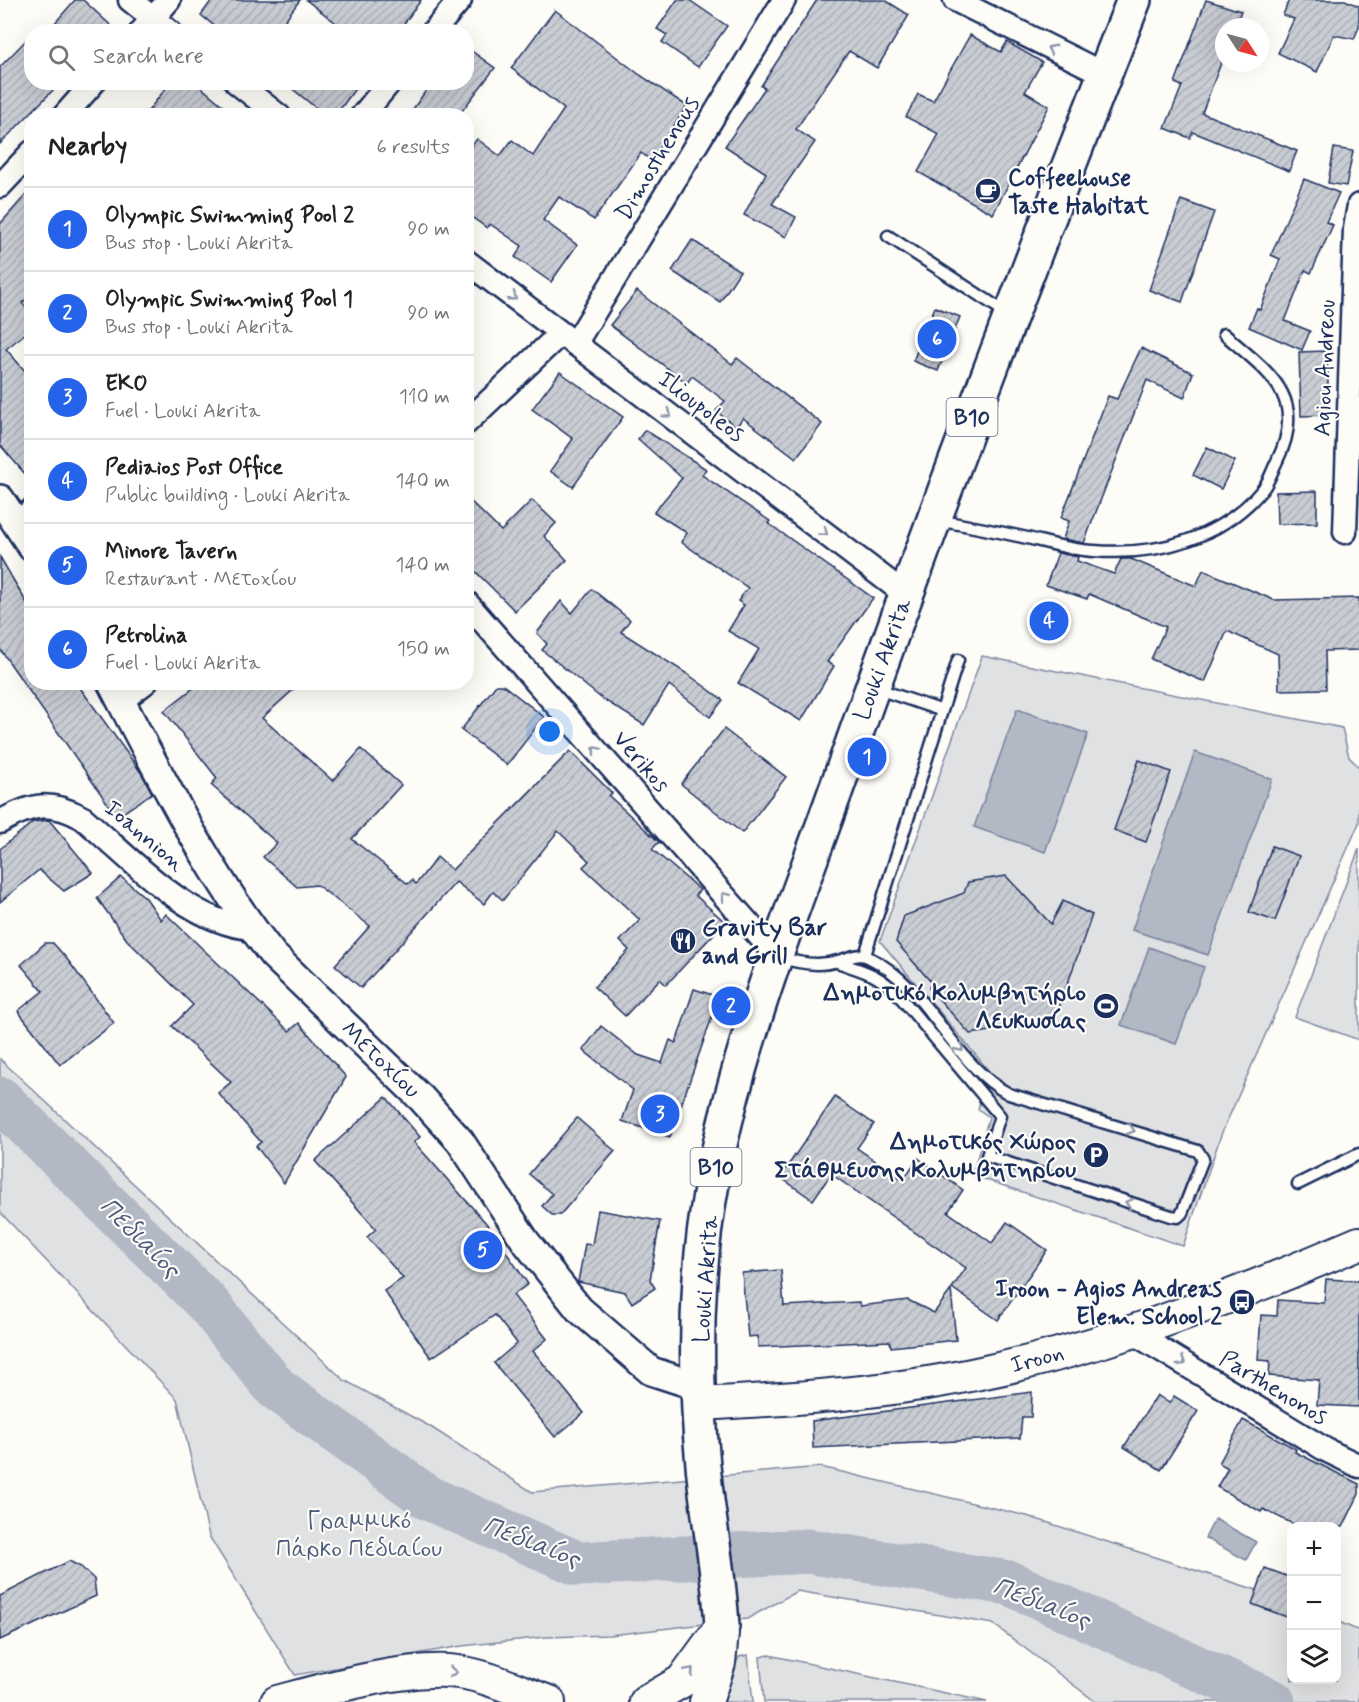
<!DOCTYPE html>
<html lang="en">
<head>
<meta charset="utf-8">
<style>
  :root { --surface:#fff; --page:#f6f6f6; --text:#222; --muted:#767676; --line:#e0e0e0; --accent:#2563eb }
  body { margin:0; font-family:Mynerve,sans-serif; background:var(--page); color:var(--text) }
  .controls { position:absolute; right:18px; bottom:18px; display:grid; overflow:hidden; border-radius:12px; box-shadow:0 6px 24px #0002 }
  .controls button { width:54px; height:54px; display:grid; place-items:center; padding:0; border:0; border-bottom:2px solid var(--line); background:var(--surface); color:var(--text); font:30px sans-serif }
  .compass { position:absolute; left:1215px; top:18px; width:54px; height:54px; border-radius:50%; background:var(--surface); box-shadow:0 6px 24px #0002; rotate:126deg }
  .you { position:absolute; left:550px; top:732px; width:21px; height:21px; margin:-15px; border:4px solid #fff; border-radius:50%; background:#1a73e8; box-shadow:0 0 0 9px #1a73e833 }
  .badge { display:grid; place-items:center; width:39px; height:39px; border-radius:50%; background:var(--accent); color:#fff; font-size:20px; font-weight:700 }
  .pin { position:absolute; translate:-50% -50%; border:3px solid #fff; box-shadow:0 2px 6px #0006 }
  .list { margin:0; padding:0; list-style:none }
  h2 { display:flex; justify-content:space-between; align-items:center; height:78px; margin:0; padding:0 24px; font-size:26px }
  h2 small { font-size:20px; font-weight:400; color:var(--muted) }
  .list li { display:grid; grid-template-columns:39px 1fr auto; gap:18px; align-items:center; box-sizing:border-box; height:84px; padding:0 24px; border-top:2px solid var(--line) }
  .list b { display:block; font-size:22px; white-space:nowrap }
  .list p { margin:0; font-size:20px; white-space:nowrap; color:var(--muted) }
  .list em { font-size:20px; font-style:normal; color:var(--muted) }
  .icon { flex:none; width:33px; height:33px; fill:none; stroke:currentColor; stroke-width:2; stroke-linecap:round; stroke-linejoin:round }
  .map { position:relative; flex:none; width:1359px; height:1702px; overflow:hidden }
  .search { position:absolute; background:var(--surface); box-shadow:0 6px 24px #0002; left:24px; top:24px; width:450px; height:66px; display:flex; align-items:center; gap:15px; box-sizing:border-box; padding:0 21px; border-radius:24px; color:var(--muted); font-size:22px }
  .panel { position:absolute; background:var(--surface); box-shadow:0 6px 24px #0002; left:24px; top:108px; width:450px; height:582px; border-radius:24px }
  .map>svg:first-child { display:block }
  .green { fill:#e0e1e3; stroke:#7e88a0; stroke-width:1.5 }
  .water { fill:#b3b8c5; stroke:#76819c; stroke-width:1.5 }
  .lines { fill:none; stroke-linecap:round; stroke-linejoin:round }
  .river { stroke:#b3b8c5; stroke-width:45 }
  .building { fill:url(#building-hatch); stroke:#1b2f5e; stroke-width:1.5 }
  .service-casing { stroke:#1b2f5e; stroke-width:15 }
  .minor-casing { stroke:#1b2f5e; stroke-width:27 }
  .tertiary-casing { stroke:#1b2f5e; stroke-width:32 }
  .secondary-casing { stroke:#1b2f5e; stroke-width:36 }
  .primary-casing { stroke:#1b2f5e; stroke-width:38 }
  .service { stroke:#fdfcf7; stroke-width:10 }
  .minor { stroke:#fdfcf7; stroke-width:22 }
  .tertiary { stroke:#fdfcf7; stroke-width:27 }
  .secondary { stroke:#fdfcf7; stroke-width:32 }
  .primary { stroke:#fdfcf7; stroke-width:33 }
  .oneway { stroke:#8c96aa }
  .labels { text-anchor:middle; stroke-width:4.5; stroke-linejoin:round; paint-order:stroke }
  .shield { fill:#fdfcf7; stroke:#5f6c8c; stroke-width:1.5 }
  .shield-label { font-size:22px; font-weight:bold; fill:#1b2f5e }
  .street-label { font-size:24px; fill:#1b2f5e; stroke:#fdfcf7 }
  .poi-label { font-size:24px; font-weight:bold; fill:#1b2f5e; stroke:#fdfcf7; text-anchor:end }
  .park-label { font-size:24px; fill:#4c5c7f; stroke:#fdfcf7 }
  .water-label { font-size:26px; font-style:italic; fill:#49587d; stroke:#fdfcf7 }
</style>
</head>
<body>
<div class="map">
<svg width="1359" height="1702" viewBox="0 0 1359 1702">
  <defs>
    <pattern id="building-hatch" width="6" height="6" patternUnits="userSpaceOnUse" patternTransform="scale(1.5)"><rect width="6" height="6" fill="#c9ccd3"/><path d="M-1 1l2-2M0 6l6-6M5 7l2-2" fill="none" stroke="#acb0b8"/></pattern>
  </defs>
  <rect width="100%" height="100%" fill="#fdfcf7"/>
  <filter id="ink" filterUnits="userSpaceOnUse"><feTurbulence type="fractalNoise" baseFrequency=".0167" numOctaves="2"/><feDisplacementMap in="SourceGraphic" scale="12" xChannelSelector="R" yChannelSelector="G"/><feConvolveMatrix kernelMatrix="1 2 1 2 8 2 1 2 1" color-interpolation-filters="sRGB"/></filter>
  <g filter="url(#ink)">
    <g class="green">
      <polygon points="982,656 1342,728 1349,757 1359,767 1359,823 1221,1135 1183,1246 972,1175 989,1117 978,1109 989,1071 880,941"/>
      <polygon points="1359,849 1359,1040 1295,1017"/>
      <polygon points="0,1059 344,1380 429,1426 532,1492 821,1467 1027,1516 1291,1601 1292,1680 1336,1680 1337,1621 1359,1631 1359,1702 1096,1702 993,1624 797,1591 747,1619 610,1635 546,1637 462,1646 295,1675 209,1536 177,1399 0,1212"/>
      <polygon points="748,1655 753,1702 717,1702 739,1657"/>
      <polygon points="769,1655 987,1702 764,1702 760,1657"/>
    </g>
    <g class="water">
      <polygon points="1017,709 1088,734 1045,852 974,827"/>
      <polygon points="1195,752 1272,779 1208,955 1132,930"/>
      <polygon points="1149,947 1204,967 1176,1044 1121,1025"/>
      <polygon points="1215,1519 1256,1542 1246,1560 1205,1538"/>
    </g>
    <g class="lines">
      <polyline class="river" points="0,1099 208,1304 276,1388 428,1498 579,1564 807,1551 1009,1583 1273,1702"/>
    </g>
    <g class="building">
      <polygon points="75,0 83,0 118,32 47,32"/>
      <polygon points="212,0 300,0 276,32 222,32 201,15"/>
      <polygon points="306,0 421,0 398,32 348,32"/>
      <polygon points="677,0 689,0 727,26 698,67 662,42 667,35 657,29"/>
      <polygon points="817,0 885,0 909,15 877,68 849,51 796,129 815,142 772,204 796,217 786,237 744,215 766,173 725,146 765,88 761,86"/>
      <polygon points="1206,0 1241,11 1235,27 1224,27 1224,55 1202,113 1297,151 1289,171 1193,132 1190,138 1165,128 1182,86 1175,83"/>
      <polygon points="1289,0 1345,0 1359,6 1359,27 1354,39 1334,35 1317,72 1278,53 1294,19 1283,15"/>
      <polygon points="555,10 640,75 687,106 651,160 641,153 594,220 559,197 543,220 577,245 551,282 515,257 522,246 490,224 487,228 466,213 466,153 477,139 500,156 512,140 533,156 564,109 511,68"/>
      <polygon points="32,34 32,82 61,82 0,144 0,67"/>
      <polygon points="970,35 1001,52 1007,42 1042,62 1025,92 1049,106 993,214 918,172 939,134 906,117 918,94 933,101"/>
      <polygon points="466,47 495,68 458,116 408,116 432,82 466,82"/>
      <polygon points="171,82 195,82 235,116 144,116"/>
      <polygon points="284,82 360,82 335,116 326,116"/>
      <polygon points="1334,148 1353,151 1346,186 1328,183"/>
      <polygon points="1304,179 1339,193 1326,222 1333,225 1311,273 1305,270 1285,321 1310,331 1302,350 1249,327 1257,308 1260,310 1280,259 1271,255"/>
      <polygon points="32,188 32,296 22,303 32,315 32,328 6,349 32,379 32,482 0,445 0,224"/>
      <polygon points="1181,200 1214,212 1182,302 1149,290"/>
      <polygon points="692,240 740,271 720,302 672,271"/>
      <polygon points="637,291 732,364 737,358 822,424 796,458 743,418 736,427 716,411 725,401 692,376 687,383 610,325"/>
      <polygon points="935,307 960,317 938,371 913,361"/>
      <polygon points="1141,348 1193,373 1184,398 1147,380 1084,543 1063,539 1069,521 1061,518 1108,396 1117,399"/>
      <polygon points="1327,351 1329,415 1301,416 1299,352"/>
      <polygon points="560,372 623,417 573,487 550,471 573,439 532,409"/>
      <polygon points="645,430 706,469 702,475 770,521 768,523 873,598 827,662 834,666 801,721 738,683 759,649 728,631 744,605 738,601 748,588 681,542 687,533 654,512 682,478 638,439"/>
      <polygon points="1207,447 1235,461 1221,489 1193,475"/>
      <polygon points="1317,491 1317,523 1277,524 1276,492"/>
      <polygon points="466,497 501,531 532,500 556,523 544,536 567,560 515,611 466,562"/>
      <polygon points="1058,553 1078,557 1077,561 1114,574 1121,559 1131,559 1196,586 1203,570 1274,600 1359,598 1359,650 1325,651 1326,689 1279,690 1278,654 1227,631 1205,682 1151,659 1166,627 1089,594 1087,599 1046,585"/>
      <polygon points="0,557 32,612 32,682 76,682 142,774 152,793 117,817 0,649"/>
      <polygon points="592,589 630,620 621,632 689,675 723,700 710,717 669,685 644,725 601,698 542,650 547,644 537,633 561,601 572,613"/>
      <polygon points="201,682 302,682 262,718 333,781 361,749 401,785 352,839 408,884 412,880 416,884 437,857 452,870 570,751 612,793 609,796 659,842 652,849 700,890 695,895 725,922 666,985 660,979 625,1016 594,987 629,950 620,941 640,920 583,867 589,861 558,831 503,900 493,892 484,904 456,882 361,988 335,965 370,926 317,885 297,887 263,857 277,843 211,785 217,778 164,711"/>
      <polygon points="496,685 503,685 544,717 507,765 461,730"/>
      <polygon points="724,729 786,777 742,833 681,784"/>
      <polygon points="1139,760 1171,772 1146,842 1114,830"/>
      <polygon points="49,820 93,873 64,891 39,870 0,902 0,849 33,822"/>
      <polygon points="1272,846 1299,856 1275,921 1249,912"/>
      <polygon points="1006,876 1051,924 1063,901 1092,915 1054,1022 970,1034 929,988 931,982 896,942 904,916 964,893 968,882"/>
      <polygon points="121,877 146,898 161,920 166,914 289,1031 299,1023 346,1077 284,1183 256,1146 261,1142 218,1093 231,1082 172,1026 193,1005 127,940 97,898"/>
      <polygon points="45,943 53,943 67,959 114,1023 60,1065 18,1011 43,991 21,965"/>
      <polygon points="694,989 719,997 670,1137 622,1121 633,1090 583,1050 601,1026 638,1055 662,1063 670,1040 676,1043"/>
      <polygon points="386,1097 420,1137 414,1142 486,1223 528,1284 513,1295 547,1339 533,1351 584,1413 555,1437 494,1363 517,1343 495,1315 431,1358 384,1291 403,1278 367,1237 376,1229 315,1161"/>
      <polygon points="835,1097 874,1124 857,1148 903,1180 918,1158 963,1190 948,1212 992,1243 1007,1222 1047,1250 998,1320 952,1288 966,1268 831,1174 813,1200 780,1177"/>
      <polygon points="577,1118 615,1151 560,1215 552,1215 542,1206 552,1194 529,1174"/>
      <polygon points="598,1210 660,1221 650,1280 655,1288 632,1303 625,1292 578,1282 585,1244 592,1245"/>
      <polygon points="781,1270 784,1306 859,1302 860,1306 908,1300 934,1313 951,1290 956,1340 891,1347 890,1341 758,1347 758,1336 748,1337 742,1273"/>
      <polygon points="1326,1279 1359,1281 1359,1407 1317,1405 1319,1380 1269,1376 1270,1361 1258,1360 1261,1315 1277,1316 1278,1300 1324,1303"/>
      <polygon points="1032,1392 1031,1417 1022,1417 1020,1438 813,1448 812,1421"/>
      <polygon points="1157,1395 1169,1403 1174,1396 1198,1411 1161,1470 1124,1447"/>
      <polygon points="1243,1420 1296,1449 1295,1452 1359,1484 1359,1494 1343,1527 1299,1527 1263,1509 1261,1512 1217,1487 1228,1468 1219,1463"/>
      <polygon points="69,1561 81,1567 94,1579 96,1596 0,1640 0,1596"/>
      <polygon points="1265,1568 1292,1578 1292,1619 1252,1604"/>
    </g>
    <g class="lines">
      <defs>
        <g id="service">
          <polyline points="888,236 1008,314"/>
          <path d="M937,520C964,525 991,530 1018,536C1043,541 1068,550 1094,551C1157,556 1221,539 1262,490C1269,482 1272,471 1277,461C1309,397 1268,372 1224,334"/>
          <polyline points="875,688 940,710"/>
          <polyline points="865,955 958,660"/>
          <path d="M779,957C797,963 818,967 838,961C848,959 857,952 868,957C930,987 951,1063 1009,1094L1198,1151L1203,1159L1182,1213L1178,1217L1171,1216L987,1156L1000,1116L897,993C874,972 865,972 837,962"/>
          <polyline points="1298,1184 1359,1154"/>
        </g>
        <g id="minor">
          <polyline points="130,0 170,32"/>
          <polyline points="955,0 1104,74"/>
          <polyline points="141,32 169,0"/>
          <polyline points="433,32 460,0"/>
          <polyline points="236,82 279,116"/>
          <polyline points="64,116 94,82"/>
          <polyline points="362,116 390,82"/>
          <polyline points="0,186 32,152"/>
          <polyline points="466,261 905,594"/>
          <polyline points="575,344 784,0"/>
          <polyline points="466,423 560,334"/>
          <polyline points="17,524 32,510"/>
          <polyline points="1345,532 1355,229 1359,205"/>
          <polyline points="466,602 777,956"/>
          <polyline points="121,701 146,682"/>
          <path d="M0,822C32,804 50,800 83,818C130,858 189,924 252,928"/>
          <polyline points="1132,1332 1326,1450 1359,1466"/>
        </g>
        <g id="tertiary">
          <polyline points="0,499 32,547"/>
          <path d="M111,682C158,772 210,876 273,955L422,1099L460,1141L526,1242L579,1309L651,1371L700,1387"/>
        </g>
        <g id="secondary">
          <path d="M699,1404C795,1399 890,1393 985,1372C1114,1345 1237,1295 1359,1243"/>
          <path d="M277,1702C325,1689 410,1665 458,1672C489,1676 520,1692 549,1702"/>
          <polyline points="646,1702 682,1681 722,1626"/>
          <polyline points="706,1702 719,1663 722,1633"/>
        </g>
        <path id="primary" d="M722,1626C719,1572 708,1519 703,1465C697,1404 696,1339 700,1277C711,1110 782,941 838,784C931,521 1031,260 1134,0"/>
      </defs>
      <use href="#service" class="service-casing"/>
      <use href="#minor" class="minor-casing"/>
      <use href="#tertiary" class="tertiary-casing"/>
      <use href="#secondary" class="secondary-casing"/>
      <use href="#primary" class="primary-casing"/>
      <use href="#service" class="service"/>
      <use href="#minor" class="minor"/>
      <use href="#tertiary" class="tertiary"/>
      <use href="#secondary" class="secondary"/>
      <use href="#primary" class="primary"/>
    </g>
    <defs><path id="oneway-chevron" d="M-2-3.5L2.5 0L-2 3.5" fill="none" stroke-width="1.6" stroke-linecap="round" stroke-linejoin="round" transform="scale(1.5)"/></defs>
    <g class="oneway">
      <use href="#oneway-chevron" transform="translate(1051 49) rotate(-153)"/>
      <use href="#oneway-chevron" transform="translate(513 297) rotate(38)"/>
      <use href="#oneway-chevron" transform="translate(668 414) rotate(37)"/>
      <use href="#oneway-chevron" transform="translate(824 532) rotate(37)"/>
      <use href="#oneway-chevron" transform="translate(596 750) rotate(-131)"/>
      <use href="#oneway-chevron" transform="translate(725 896) rotate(-131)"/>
      <use href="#oneway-chevron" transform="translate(960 1048) rotate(51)"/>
      <use href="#oneway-chevron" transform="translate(1131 1130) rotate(17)"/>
      <use href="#oneway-chevron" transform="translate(1129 1203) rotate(-162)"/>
      <use href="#oneway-chevron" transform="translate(1182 1362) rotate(31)"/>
      <use href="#oneway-chevron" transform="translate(690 1671) rotate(-49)"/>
      <use href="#oneway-chevron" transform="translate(453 1672) rotate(4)"/>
    </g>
  </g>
  <defs>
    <symbol id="cafe-disc" viewBox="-11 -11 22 22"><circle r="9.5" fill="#1b2f5e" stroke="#fdfcf7"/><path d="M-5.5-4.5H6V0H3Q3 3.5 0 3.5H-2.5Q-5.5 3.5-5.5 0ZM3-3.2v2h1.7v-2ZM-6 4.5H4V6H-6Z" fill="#fff"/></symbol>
    <symbol id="restaurant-disc" viewBox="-11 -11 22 22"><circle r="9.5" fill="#1b2f5e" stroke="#fdfcf7"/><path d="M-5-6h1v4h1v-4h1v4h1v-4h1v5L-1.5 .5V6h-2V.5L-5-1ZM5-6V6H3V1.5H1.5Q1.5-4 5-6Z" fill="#fff"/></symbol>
    <symbol id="stadium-disc" viewBox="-11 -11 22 22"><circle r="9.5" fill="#1b2f5e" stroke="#fdfcf7"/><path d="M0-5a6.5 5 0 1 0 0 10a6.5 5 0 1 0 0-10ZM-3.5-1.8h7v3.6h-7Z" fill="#fff"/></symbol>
    <symbol id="parking-disc" viewBox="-11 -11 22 22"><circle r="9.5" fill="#1b2f5e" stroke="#fdfcf7"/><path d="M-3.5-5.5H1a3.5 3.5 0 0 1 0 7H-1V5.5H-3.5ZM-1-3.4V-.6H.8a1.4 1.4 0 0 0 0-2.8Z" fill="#fff"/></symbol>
    <symbol id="bus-disc" viewBox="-11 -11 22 22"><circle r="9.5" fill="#1b2f5e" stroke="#fdfcf7"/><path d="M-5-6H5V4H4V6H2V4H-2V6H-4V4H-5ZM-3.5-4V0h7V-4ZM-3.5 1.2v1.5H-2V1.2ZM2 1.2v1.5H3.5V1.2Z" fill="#fff"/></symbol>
  </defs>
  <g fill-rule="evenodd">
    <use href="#cafe-disc" x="973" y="176" width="30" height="30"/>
    <use href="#restaurant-disc" x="668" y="926" width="30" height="30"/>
    <use href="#stadium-disc" x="1091" y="991" width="30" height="30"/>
    <use href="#parking-disc" x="1081" y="1140" width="30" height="30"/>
    <use href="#bus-disc" x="1227" y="1287" width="30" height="30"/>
  </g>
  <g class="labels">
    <g class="shield">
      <rect x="946.5" y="398" width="51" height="38" rx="4.5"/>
      <rect x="690.5" y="1148" width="51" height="38" rx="4.5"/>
    </g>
    <g class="shield-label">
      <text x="972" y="425">B10</text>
      <text x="716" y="1175">B10</text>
    </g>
    <g class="street-label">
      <text transform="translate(657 158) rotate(-59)" y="8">Dimosthenous</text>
      <text transform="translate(1324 368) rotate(-88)" y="8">Agiou Andreou</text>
      <text transform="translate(702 406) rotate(37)" y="8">Ilioupoleos</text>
      <text transform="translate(882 659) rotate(-70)" y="8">Louki Akrita</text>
      <text transform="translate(642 761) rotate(49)" y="8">Verikos</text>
      <text transform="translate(145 835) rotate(40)" y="8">Ioannion</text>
      <text transform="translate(381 1059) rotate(44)" y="8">Μετοχίου</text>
      <text transform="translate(705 1279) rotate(-86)" y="8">Louki Akrita</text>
      <text transform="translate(1037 1358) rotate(-15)" y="8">Iroon</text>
      <text transform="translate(1274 1387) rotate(31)" y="8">Parthenonos</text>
    </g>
    <g class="poi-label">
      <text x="1008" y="185" text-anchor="start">Coffeehouse<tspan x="1008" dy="28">Taste Habitat</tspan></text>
      <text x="702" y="935" text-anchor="start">Gravity Bar<tspan x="702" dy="28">and Grill</tspan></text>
      <text x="1086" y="1000">Δημοτικό Κολυμβητήριο<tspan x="1086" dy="28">Λευκωσίας</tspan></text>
      <text x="1076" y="1149">Δημοτικός Χώρος<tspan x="1076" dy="28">Στάθμευσης Κολυμβητηρίου</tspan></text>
      <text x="1222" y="1296">Iroon - Agios Andreas<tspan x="1222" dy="28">Elem. School 2</tspan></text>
    </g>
    <g class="park-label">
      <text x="359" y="1528">Γραμμικό<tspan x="359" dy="28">Πάρκο Πεδιαίου</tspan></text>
    </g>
    <g class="water-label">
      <text transform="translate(141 1237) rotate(45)" y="9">Πεδιαίος</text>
      <text transform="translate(532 1541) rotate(21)" y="9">Πεδιαίος</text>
      <text transform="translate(1042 1602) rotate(21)" y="9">Πεδιαίος</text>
    </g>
  </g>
</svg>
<div class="controls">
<button>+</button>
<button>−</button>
<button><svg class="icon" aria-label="layers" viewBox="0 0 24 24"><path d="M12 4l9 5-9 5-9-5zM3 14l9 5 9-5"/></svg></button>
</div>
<svg class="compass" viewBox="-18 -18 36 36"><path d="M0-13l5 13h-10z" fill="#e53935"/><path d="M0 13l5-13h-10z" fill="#767676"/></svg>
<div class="you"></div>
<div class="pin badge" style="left:867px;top:757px">1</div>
<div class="pin badge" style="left:731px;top:1006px">2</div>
<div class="pin badge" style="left:660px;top:1114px">3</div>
<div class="pin badge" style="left:1049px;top:621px">4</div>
<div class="pin badge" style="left:483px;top:1250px">5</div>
<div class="pin badge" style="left:937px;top:339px">6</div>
<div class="search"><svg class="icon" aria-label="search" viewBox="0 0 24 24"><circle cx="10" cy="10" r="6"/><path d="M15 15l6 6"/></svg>Search here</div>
<section class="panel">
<h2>Nearby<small>6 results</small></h2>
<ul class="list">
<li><span class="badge">1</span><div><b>Olympic Swimming Pool 2</b><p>Bus stop · Louki Akrita</p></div><em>90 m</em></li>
<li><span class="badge">2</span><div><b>Olympic Swimming Pool 1</b><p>Bus stop · Louki Akrita</p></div><em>90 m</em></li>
<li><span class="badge">3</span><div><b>EKO</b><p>Fuel · Louki Akrita</p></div><em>110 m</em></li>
<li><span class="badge">4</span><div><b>Pediaios Post Office</b><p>Public building · Louki Akrita</p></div><em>140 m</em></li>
<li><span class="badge">5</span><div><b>Minore Tavern</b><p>Restaurant · Μετοχίου</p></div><em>140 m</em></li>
<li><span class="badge">6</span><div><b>Petrolina</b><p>Fuel · Louki Akrita</p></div><em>150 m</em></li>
</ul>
</section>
</div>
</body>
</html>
